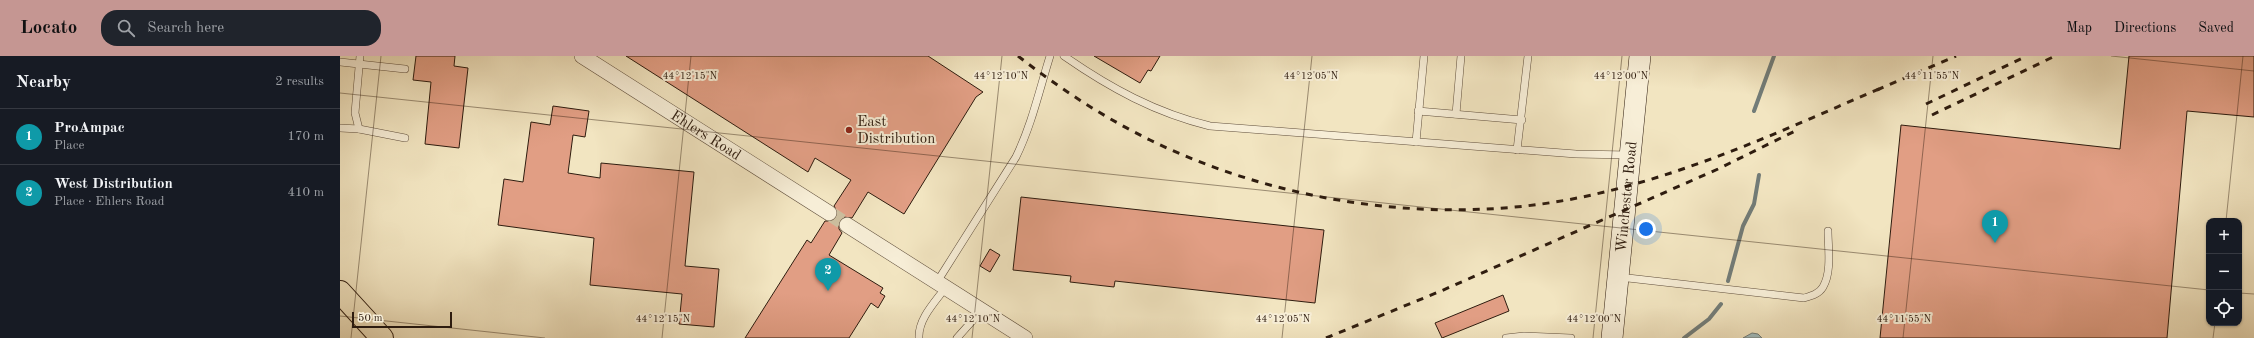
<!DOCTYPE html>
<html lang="en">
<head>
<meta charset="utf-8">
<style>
  :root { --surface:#171b24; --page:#20242c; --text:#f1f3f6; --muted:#9ea1a6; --line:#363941; --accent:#c59692 }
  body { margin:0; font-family:"Old Standard TT",serif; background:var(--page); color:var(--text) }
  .controls { position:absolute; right:12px; bottom:12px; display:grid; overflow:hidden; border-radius:8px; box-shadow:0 1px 3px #0004 }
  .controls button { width:36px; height:36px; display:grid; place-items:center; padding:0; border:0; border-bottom:1px solid var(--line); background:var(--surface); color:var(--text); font:20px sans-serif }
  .scale { position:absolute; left:12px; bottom:10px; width:100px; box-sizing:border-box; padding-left:4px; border:2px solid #2e1c0f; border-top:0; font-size:11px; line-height:14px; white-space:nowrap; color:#2e1c0f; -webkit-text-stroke:3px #f7eed7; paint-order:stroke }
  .you { position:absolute; left:1306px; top:173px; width:14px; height:14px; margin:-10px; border:3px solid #fff; border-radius:50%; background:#1a73e8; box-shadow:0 0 0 6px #1a73e833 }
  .badge { display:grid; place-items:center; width:26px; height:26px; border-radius:50%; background:var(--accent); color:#fff; font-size:13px; font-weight:700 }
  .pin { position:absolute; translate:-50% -33px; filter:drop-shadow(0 1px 2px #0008) }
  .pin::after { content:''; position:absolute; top:21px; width:14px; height:12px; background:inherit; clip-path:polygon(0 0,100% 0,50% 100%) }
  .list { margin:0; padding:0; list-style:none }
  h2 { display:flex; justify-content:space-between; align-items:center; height:52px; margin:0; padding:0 16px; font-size:17px }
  h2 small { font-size:13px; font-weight:400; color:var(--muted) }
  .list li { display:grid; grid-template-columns:26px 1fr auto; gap:12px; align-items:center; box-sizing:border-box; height:56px; padding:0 16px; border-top:1px solid var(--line) }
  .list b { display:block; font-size:15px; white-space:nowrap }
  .list p { margin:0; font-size:13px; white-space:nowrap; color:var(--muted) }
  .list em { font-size:13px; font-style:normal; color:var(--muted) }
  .icon { flex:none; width:22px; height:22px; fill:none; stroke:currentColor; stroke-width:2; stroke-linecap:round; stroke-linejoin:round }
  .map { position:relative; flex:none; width:1914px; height:282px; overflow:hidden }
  header { display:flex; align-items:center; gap:24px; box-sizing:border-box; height:56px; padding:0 20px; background:var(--accent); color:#111 }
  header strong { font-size:19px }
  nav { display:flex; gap:22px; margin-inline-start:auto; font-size:14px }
  .search { width:280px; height:36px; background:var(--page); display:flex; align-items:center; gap:10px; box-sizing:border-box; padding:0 14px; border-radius:16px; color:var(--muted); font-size:15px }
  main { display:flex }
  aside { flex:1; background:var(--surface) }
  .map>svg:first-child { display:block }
  .water { fill:#a0bcbe; stroke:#727c78 }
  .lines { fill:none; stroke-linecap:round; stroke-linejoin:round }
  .stream { stroke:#727c78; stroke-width:4 }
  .building { fill:#e19e84; stroke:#2e1c0f }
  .minor-tunnel { stroke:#cbbd9d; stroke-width:15; stroke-dasharray:15 8; stroke-linecap:butt }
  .service-casing { stroke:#5f4e3c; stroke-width:8 }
  .minor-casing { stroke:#5f4e3c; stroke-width:16 }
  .secondary-casing { stroke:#2e1c0f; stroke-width:22 }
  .motorway-casing { stroke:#2e1c0f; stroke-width:24 }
  .service { stroke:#f7eed7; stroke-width:7 }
  .minor { stroke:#f7eed7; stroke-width:15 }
  .secondary { stroke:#f7eed7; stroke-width:21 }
  .motorway { stroke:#f2e5c1; stroke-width:22 }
  .rail { stroke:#2e1c0f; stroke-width:3; stroke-dasharray:7 7; stroke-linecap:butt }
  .ticks { fill:none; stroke:#2e1c0f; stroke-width:1; stroke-opacity:0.45 }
  .poi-dot { fill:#8f2418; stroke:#f7eed7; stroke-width:1.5 }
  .labels { text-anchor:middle; stroke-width:4; stroke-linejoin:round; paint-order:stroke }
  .poi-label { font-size:15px; fill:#2e1c0f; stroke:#f7eed7; text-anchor:start }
  .street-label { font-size:15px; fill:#2e1c0f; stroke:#f7eed7 }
  .ticks-label { font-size:10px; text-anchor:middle; fill:#2e1c0f; stroke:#f7eed7; stroke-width:4; stroke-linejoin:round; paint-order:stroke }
</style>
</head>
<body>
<header>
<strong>Locato</strong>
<div class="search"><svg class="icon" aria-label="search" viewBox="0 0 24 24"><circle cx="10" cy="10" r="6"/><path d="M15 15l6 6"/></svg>Search here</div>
<nav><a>Map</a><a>Directions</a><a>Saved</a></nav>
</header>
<main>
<aside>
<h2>Nearby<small>2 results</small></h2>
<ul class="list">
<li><span class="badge" style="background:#0f9aa8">1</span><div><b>ProAmpac</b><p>Place</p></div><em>170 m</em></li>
<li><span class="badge" style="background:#0f9aa8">2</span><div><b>West Distribution</b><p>Place · Ehlers Road</p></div><em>410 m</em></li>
</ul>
</aside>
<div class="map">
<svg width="1914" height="282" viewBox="0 0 1914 282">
  <rect width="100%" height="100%" fill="#f2e5c1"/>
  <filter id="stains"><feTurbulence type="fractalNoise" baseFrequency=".005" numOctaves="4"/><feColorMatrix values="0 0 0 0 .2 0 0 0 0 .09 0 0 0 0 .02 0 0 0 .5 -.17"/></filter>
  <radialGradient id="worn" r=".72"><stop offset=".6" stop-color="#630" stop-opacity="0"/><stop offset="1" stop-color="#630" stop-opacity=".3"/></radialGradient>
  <polygon class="water" points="1412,277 1418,278 1422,282 1403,282"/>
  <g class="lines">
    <g class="stream">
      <polyline points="1414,55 1434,0"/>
      <polyline points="1388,225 1403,170 1414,148 1419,119"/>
      <polyline points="1344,282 1369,263 1381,248"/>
    </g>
  </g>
  <g class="building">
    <polygon points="76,0 115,0 114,10 128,12 119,92 85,88 91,26 73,24"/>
    <polygon points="286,0 588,0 643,36 636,41 564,158 528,136 512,162 503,161 499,165 499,173 502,177 489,199 543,232 540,237 545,240 538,252 531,247 509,282 405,282 467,184 471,187 485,165 493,165 496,162 498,157 494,150 511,124 475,102 468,116"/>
    <polygon points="754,0 820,0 811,15 808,14 800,27"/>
    <polygon points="1789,0 1914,0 1914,61 1847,55 1827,282 1540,282 1561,69 1780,93"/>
    <polygon points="213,50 249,55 245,81 233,79 228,117 260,122 261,107 354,116 345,210 379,213 374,271 339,268 342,238 250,229 254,182 158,169 164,123 183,126 191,66 210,69"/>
    <polygon points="681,141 984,174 975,247 775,225 774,231 730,226 731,220 673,214"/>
    <polygon points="650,193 660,199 650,216 640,210"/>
    <polygon points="1163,239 1169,255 1102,282 1095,267"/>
  </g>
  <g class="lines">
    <polyline class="minor-tunnel" points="489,157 507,169"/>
    <defs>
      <g id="service">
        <polyline points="20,0 15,57 19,73 65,82"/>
        <path d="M724,0C770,32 816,57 870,70L1236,98L1289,99"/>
        <polyline points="0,6 65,13"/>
        <polyline points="1078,55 1182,64"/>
        <polyline points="1116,58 1121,0"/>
        <polyline points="0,72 19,73"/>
        <polyline points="1076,86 1084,0"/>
        <polyline points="1177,94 1188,0"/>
        <path d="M1279,221L1464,242C1471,240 1479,238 1483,231C1492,216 1488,191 1488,175"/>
        <path d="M597,226L676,101C692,68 699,35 710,0"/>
        <path d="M579,282C578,263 595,246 606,231"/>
        <polyline points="617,282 642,254"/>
        <polyline points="1166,282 1184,280 1231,282"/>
      </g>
      <g id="minor">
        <path id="s1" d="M242,0L489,157"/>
        <polyline points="507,169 685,282"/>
      </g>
      <g id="secondary">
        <path id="s2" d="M1272,282L1300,0"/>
      </g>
      <polyline id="motorway" points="0,236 42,282"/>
    </defs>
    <use href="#service" class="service-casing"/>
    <use href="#minor" class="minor-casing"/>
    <use href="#secondary" class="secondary-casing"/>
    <use href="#motorway" class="motorway-casing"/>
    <use href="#service" class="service"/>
    <use href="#minor" class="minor"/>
    <use href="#secondary" class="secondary"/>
    <use href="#motorway" class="motorway"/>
    <g class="rail">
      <path d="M678,0C719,32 763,61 810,84C945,150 1110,172 1256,138C1356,115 1448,72 1541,32"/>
      <polyline points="1537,34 1616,0"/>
      <polyline points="1586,48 1687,0"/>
      <polyline points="1592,59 1715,0"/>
      <polyline points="986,282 1101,235 1378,113 1455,75"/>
    </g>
  </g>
  <path class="ticks" d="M1771,0L1914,15M0,37L1869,234M1886,165L1903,0M1899,237L1914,238M0,260L205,282M11,282L41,0M322,282L351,0M632,282L662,0M942,282L972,0M1253,282L1282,0M1563,282L1593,0M1873,282L1875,267"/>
  <circle class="poi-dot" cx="509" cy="74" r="4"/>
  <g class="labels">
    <g class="poi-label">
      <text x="517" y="70">East<tspan x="517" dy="17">Distribution</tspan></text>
    </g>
    <g class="street-label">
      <text dy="5" stroke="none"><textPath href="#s1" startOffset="147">Ehlers Road</textPath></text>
      <text dy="5" stroke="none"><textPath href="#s2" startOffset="142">Winchester Road</textPath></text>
    </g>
  </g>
  <g class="ticks-label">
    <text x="350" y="23">44°12'15"N</text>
    <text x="661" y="23">44°12'10"N</text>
    <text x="971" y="23">44°12'05"N</text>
    <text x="1281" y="23">44°12'00"N</text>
    <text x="1592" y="23">44°11'55"N</text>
    <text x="323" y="266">44°12'15"N</text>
    <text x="633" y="266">44°12'10"N</text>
    <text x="943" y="266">44°12'05"N</text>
    <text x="1254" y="266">44°12'00"N</text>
    <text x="1564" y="266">44°11'55"N</text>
  </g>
  <rect width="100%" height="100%" filter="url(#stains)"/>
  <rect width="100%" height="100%" fill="url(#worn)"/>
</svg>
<div class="controls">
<button>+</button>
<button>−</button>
<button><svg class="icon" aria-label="locate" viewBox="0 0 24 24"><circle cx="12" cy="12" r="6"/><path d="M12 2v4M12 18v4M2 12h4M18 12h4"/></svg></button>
</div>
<div class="scale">50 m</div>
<div class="you"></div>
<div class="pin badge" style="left:1655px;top:187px;background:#0f9aa8">1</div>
<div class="pin badge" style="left:488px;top:235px;background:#0f9aa8">2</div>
</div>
</main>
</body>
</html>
